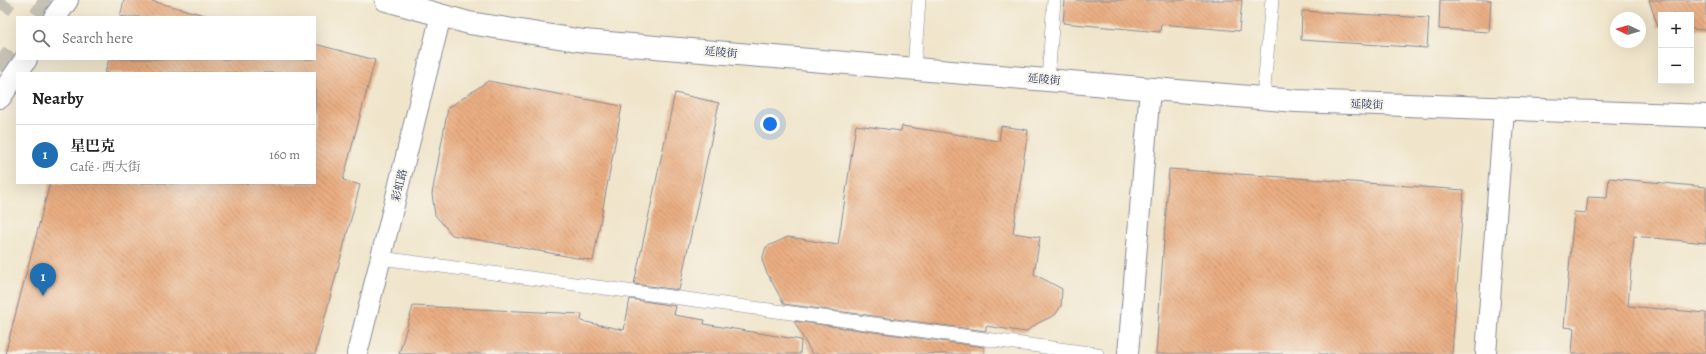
<!DOCTYPE html>
<html lang="en">
<head>
<meta charset="utf-8">
<style>
  :root { --surface:#fff; --page:#f2f2f2; --text:#222; --muted:#767676; --line:#e0e0e0; --accent:#1f6fb2 }
  body { margin:0; font-family:Alegreya,"Noto Serif SC",serif; background:var(--page); color:var(--text) }
  .controls { position:absolute; right:12px; top:12px; display:grid; overflow:hidden; border-radius:0px; box-shadow:0 4px 16px #0002 }
  .controls button { width:36px; height:36px; display:grid; place-items:center; padding:0; border:0; border-bottom:1px solid var(--line); background:var(--surface); color:var(--text); font:20px sans-serif }
  .compass { position:absolute; left:1610px; top:12px; width:36px; height:36px; border-radius:50%; background:var(--surface); box-shadow:0 4px 16px #0002; rotate:274deg }
  .you { position:absolute; left:770px; top:124px; width:14px; height:14px; margin:-10px; border:3px solid #fff; border-radius:50%; background:#1a73e8; box-shadow:0 0 0 6px #1a73e833 }
  .badge { display:grid; place-items:center; width:26px; height:26px; border-radius:50%; background:var(--accent); color:#fff; font-size:13px; font-weight:700 }
  .pin { position:absolute; translate:-50% -33px; filter:drop-shadow(0 1px 2px #0008) }
  .pin::after { content:''; position:absolute; top:21px; width:14px; height:12px; background:inherit; clip-path:polygon(0 0,100% 0,50% 100%) }
  .list { margin:0; padding:0; list-style:none }
  h2 { display:flex; justify-content:space-between; align-items:center; height:52px; margin:0; padding:0 16px; font-size:17px }
  h2 small { font-size:13px; font-weight:400; color:var(--muted) }
  .list li { display:grid; grid-template-columns:26px 1fr auto; gap:12px; align-items:center; box-sizing:border-box; height:60px; padding:0 16px; border-top:1px solid var(--line) }
  .list b { display:block; font-size:15px; white-space:nowrap }
  .list p { margin:0; font-size:13px; white-space:nowrap; color:var(--muted) }
  .list em { font-size:13px; font-style:normal; color:var(--muted) }
  .icon { flex:none; width:22px; height:22px; fill:none; stroke:currentColor; stroke-width:2; stroke-linecap:round; stroke-linejoin:round }
  .map { position:relative; flex:none; width:1706px; height:354px; overflow:hidden }
  .search { position:absolute; background:var(--surface); box-shadow:0 4px 16px #0002; left:16px; top:16px; width:300px; height:44px; display:flex; align-items:center; gap:10px; box-sizing:border-box; padding:0 14px; border-radius:0px; color:var(--muted); font-size:15px }
  .panel { position:absolute; background:var(--surface); box-shadow:0 4px 16px #0002; left:16px; top:72px; width:300px; height:112px; border-radius:0px }
  .map>svg:first-child { display:block }
  .building { fill:url(#building-back-hatch) }
  .lines { fill:none; stroke-linecap:round; stroke-linejoin:round }
  .primary-tunnel { stroke:#c5c1b5; stroke-width:22; stroke-dasharray:22 11; stroke-linecap:butt }
  .service-casing { stroke:#868a94; stroke-width:14 }
  .pedestrian-casing { stroke:#868a94; stroke-width:22 }
  .minor-casing { stroke:#868a94; stroke-width:24 }
  .tertiary-casing { stroke:#868a94; stroke-width:24 }
  .service { stroke:#fff; stroke-width:13 }
  .pedestrian { stroke:#fff; stroke-width:20 }
  .minor { stroke:#fff; stroke-width:22 }
  .tertiary { stroke:#fff; stroke-width:22 }
  .labels { text-anchor:middle; stroke-width:4; stroke-linejoin:round; paint-order:stroke }
  .street-label { font-size:11px; fill:#1b2f5e; stroke:#f7f3e8 }
</style>
</head>
<body>
<div class="map">
<svg width="1706" height="354" viewBox="0 0 1706 354">
  <defs>
    <pattern id="building-back-hatch" width="6" height="6" patternUnits="userSpaceOnUse"><rect width="6" height="6" fill="#eaad81"/><path d="M-1 5l2 2M0 0l6 6M5-1l2 2" fill="none" stroke="#bd8d6d"/></pattern>
  </defs>
  <rect width="100%" height="100%" fill="#f7f3e8"/>
  <filter id="ink" filterUnits="userSpaceOnUse"><feTurbulence type="fractalNoise" baseFrequency=".025" numOctaves="2"/><feDisplacementMap in="SourceGraphic" scale="8" xChannelSelector="R" yChannelSelector="G"/><feConvolveMatrix kernelMatrix="1 2 1 2 8 2 1 2 1" color-interpolation-filters="sRGB"/></filter>
  <filter id="wash" filterUnits="userSpaceOnUse"><feTurbulence type="fractalNoise" baseFrequency=".012" numOctaves="4" result="noise"/><feDisplacementMap in="SourceGraphic" scale="16" xChannelSelector="R" yChannelSelector="G"/><feGaussianBlur stdDeviation="0.9" result="paint"/><feColorMatrix in="noise" values="0 0 0 0 0 0 0 0 0 0 0 0 0 0 0 0 0 1.4 0 .05"/><feComposite in="paint" operator="in"/></filter>
  <g filter="url(#wash)">
    <rect width="100%" height="100%" fill="#f0e5cb"/>
    <g id="blocks">
      <g class="building">
        <polygon points="124,0 148,0 212,17 120,17"/>
        <polygon points="1065,0 1242,0 1239,31 1161,24 1160,32 1063,23"/>
        <polygon points="1440,0 1491,0 1489,32 1439,29"/>
        <polygon points="1649,0 1706,0 1706,30 1691,29 1691,15 1661,15 1661,27 1658,27"/>
        <polygon points="1302,11 1429,18 1427,48 1301,40"/>
        <polygon points="315,44 375,60 343,180 360,185 315,354 5,354 50,183 315,183 315,73 105,73 109,59 315,59"/>
        <polygon points="488,81 622,106 593,261 452,235 435,215 432,194 448,108"/>
        <polygon points="675,93 719,103 679,290 634,284"/>
        <polygon points="856,125 901,131 902,126 999,141 1001,126 1028,130 1013,233 1040,237 1034,274 1062,289 1061,306 1055,315 1038,323 1025,332 986,326 986,331 784,304 766,271 762,260 766,247 788,237 838,245"/>
        <polygon points="1169,169 1464,190 1452,354 1156,354"/>
        <polygon points="1609,178 1706,187 1706,243 1634,236 1628,306 1706,313 1706,354 1572,354 1574,328 1564,327 1574,212 1586,213 1588,197 1607,198"/>
        <polygon points="630,299 676,306 674,315 705,320 704,324 801,340 800,354 399,354 413,306 582,314 581,321 624,330"/>
        <polygon points="794,321 984,347 984,354 812,354"/>
      </g>
    </g>
  </g>
  <g filter="url(#ink)">
    <use href="#blocks" fill-opacity="0" stroke="#868a94" stroke-width="1"/>
    <g class="lines">
      <g class="primary-tunnel">
        <polyline points="0,9 6,0"/>
        <polyline points="39,17 51,0"/>
        <polyline points="0,71 17,48"/>
      </g>
      <defs>
        <g id="service">
          <polyline points="914,69 919,0"/>
          <polyline points="1048,80 1054,0"/>
          <polyline points="1263,98 1272,0"/>
          <polyline points="381,258 1097,354"/>
        </g>
        <g id="pedestrian">
          <polyline points="357,354 441,15"/>
          <polyline points="1128,354 1150,89"/>
          <polyline points="1486,354 1504,109"/>
        </g>
        <polyline id="minor" points="386,0 469,23 584,41 1296,101 1706,116"/>
        <g id="tertiary">
          <polyline points="55,17 67,0"/>
          <polyline points="0,97 26,59"/>
        </g>
      </defs>
      <use href="#service" class="service-casing"/>
      <use href="#pedestrian" class="pedestrian-casing"/>
      <use href="#minor" class="minor-casing"/>
      <use href="#tertiary" class="tertiary-casing"/>
      <use href="#service" class="service"/>
      <use href="#pedestrian" class="pedestrian"/>
      <use href="#minor" class="minor"/>
      <use href="#tertiary" class="tertiary"/>
    </g>
  </g>
  <g class="labels">
    <g class="street-label">
      <text transform="translate(721 52) rotate(5)" y="4">延陵街</text>
      <text transform="translate(1044 79) rotate(5)" y="4">延陵街</text>
      <text transform="translate(1367 104) rotate(2)" y="4">延陵街</text>
      <text transform="translate(399 185) rotate(-76)" y="4">彩虹路</text>
    </g>
  </g>
</svg>
<div class="controls">
<button>+</button>
<button>−</button>
</div>
<svg class="compass" viewBox="-18 -18 36 36"><path d="M0-13l5 13h-10z" fill="#e53935"/><path d="M0 13l5-13h-10z" fill="#767676"/></svg>
<div class="you"></div>
<div class="pin badge" style="left:43px;top:296px">1</div>
<div class="search"><svg class="icon" aria-label="search" viewBox="0 0 24 24"><circle cx="10" cy="10" r="6"/><path d="M15 15l6 6"/></svg>Search here</div>
<section class="panel">
<h2>Nearby<small></small></h2>
<ul class="list">
<li><span class="badge">1</span><div><b>星巴克</b><p>Café · 西大街</p></div><em>160 m</em></li>
</ul>
</section>
</div>
</body>
</html>
